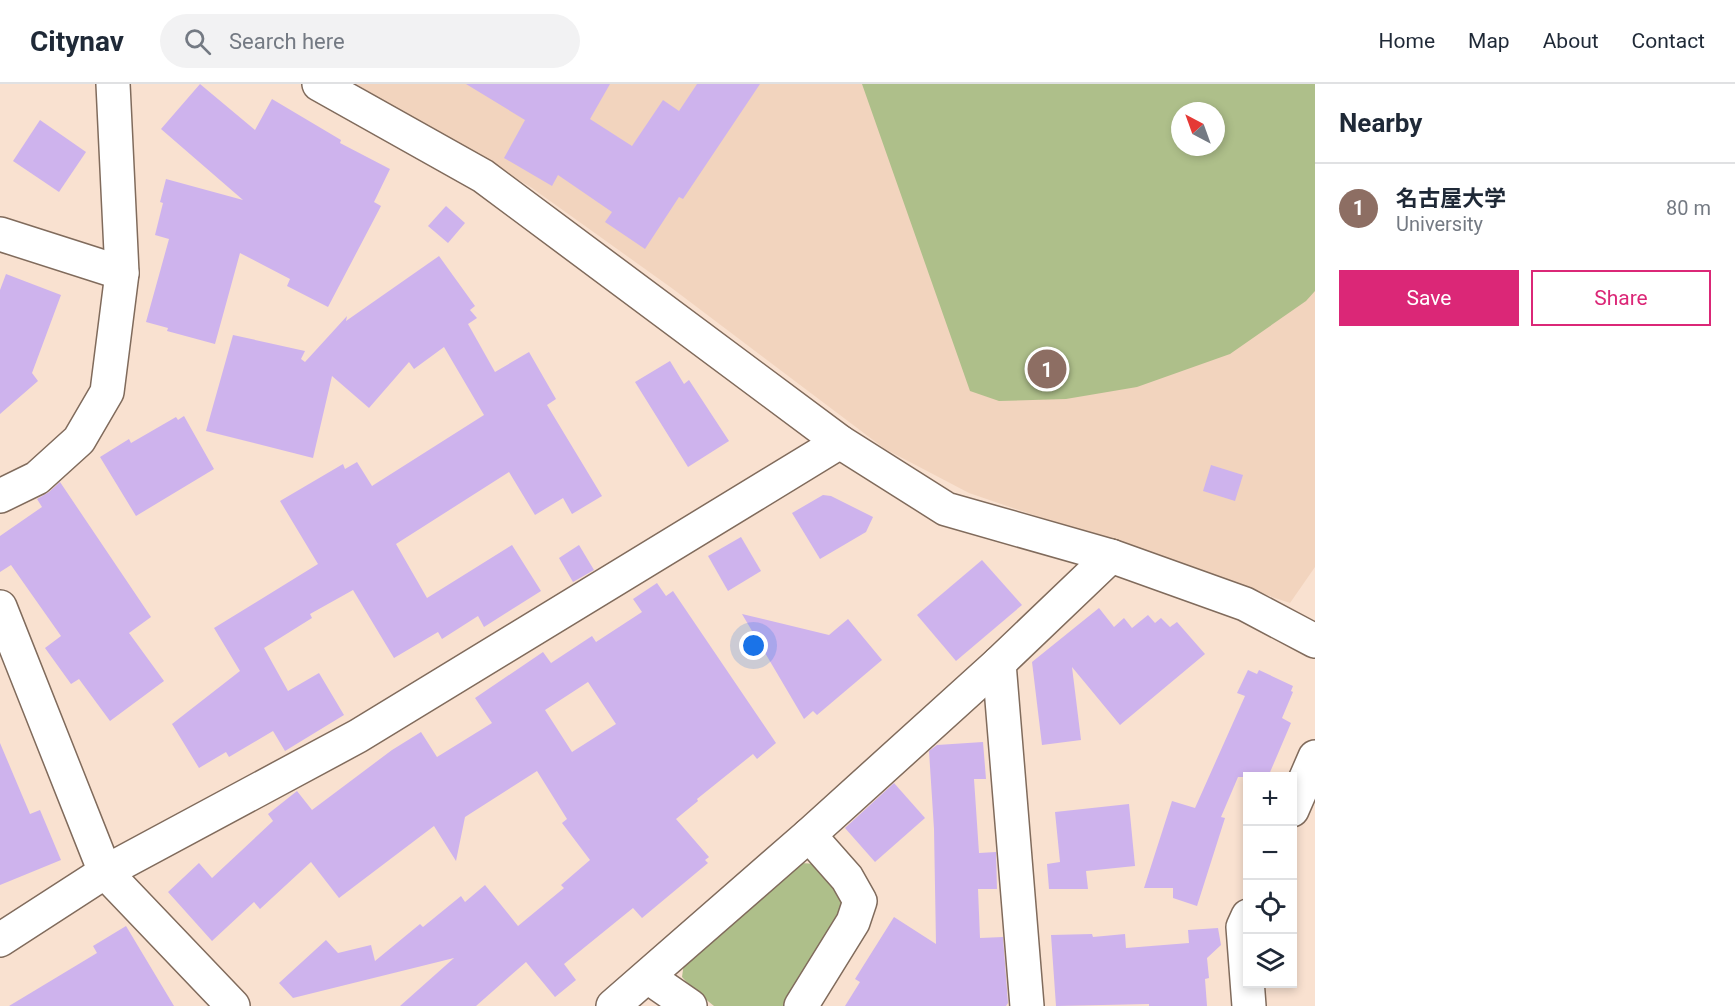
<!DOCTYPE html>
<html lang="en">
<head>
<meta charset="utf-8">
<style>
  :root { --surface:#fff; --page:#f2f2f3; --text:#1f2937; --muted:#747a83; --line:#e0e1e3; --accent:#db2777 }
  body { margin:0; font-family:Roboto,"Noto Sans JP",sans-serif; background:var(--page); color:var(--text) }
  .controls { position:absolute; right:18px; bottom:18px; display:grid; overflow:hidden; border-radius:0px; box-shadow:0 3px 9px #0003 }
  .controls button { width:54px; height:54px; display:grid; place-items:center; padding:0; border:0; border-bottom:2px solid var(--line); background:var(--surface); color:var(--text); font:30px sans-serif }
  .compass { position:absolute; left:1171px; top:18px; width:54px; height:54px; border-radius:50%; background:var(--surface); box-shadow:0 3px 9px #0003; rotate:319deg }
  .you { position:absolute; left:754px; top:562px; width:21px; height:21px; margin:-15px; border:4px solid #fff; border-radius:50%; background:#1a73e8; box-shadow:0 0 0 9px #1a73e833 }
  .badge { display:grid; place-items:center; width:39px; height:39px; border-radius:50%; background:var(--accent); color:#fff; font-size:20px; font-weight:700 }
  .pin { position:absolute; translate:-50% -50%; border:3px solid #fff; box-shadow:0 2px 6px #0006 }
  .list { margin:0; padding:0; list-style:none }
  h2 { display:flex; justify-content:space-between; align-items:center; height:78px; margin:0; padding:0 24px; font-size:26px }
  h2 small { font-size:20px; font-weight:400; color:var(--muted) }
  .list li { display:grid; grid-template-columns:39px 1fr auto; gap:18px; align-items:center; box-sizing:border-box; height:90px; padding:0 24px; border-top:2px solid var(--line) }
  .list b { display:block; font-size:22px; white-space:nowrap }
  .list p { margin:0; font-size:20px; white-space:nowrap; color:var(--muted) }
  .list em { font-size:20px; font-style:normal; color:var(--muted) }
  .actions { display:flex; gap:12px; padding:18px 24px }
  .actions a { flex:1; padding:14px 0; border:2px solid var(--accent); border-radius:0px; text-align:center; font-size:21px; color:var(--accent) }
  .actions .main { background:var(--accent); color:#fff }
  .icon { flex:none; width:33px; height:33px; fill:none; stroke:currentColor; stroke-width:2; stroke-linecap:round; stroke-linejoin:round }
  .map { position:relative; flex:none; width:1315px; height:922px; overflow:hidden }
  header { display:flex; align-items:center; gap:36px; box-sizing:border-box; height:84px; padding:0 30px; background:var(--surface); border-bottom:2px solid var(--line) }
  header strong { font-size:28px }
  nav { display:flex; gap:33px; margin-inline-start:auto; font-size:21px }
  .search { width:420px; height:54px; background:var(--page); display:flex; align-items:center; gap:15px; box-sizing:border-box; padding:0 21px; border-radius:33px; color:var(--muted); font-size:22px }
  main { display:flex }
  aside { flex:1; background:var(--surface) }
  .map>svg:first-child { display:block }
  .built { fill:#f2d4be; fill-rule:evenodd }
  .green { fill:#aebf8a; fill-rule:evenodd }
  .building { fill:#ceb3ed; fill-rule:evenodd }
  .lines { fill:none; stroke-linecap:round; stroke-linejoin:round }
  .street-casing { stroke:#806b5c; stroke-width:36 }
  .secondary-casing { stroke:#806b5c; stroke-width:36 }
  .street { stroke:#fff; stroke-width:33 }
  .secondary { stroke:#fff; stroke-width:33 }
</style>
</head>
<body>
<header>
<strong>Citynav</strong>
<div class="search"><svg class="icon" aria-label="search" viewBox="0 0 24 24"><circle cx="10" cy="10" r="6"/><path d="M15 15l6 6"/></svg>Search here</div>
<nav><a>Home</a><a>Map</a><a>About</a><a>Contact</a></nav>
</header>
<main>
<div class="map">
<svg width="1315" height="922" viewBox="0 0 1315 922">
  <rect width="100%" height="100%" fill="#f9e1d0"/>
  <path class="built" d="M356,0H1315V483L1290,519L969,409L885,365L673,205L532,104ZM1180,27H1216V63H1180Z"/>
  <g class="green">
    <path d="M862,0H1315V207L1306,217L1230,270L1137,303L1066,315L999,317L970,307ZM1180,27H1216V63H1180Z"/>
    <polygon points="801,779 816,780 842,811 843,827 789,922 714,922 693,905 682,893 684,879"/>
  </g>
  <g class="building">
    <polygon points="200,0 255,46 272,15 341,56 340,59 390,85 374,118 381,122 328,223 287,202 290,195 240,169 215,260 167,247 168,244 146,238 169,155 155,151 163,119 160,118 166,95 243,116 161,45"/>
    <polygon points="466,0 610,0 590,35 632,62 663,16 679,27 697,0 760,0 683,115 679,113 645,165 605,138 612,128 558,91 552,102 504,74 525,36"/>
    <polygon points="40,36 86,68 59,108 13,77"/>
    <polygon points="446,122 465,139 448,159 428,142"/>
    <polygon points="439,172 475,222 470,226 477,234 468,240 495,288 529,268 556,315 547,321 602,412 572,430 563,414 535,431 509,388 396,460 427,514 512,461 541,507 484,543 478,532 442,555 438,548 394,574 353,506 310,530 312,534 264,564 288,607 319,589 344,631 285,667 273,647 229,673 226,668 199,684 172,640 240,587 214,544 318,480 280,417 343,380 345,385 357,378 372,402 484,331 444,263 414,285 409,278 369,324 332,292 313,374 206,347 233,251 305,267 301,275 305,278 347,232 346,237"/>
    <polygon points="6,190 61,211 32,289 38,297 0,330 0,206"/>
    <polygon points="670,277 684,300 689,296 729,357 688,383 635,298"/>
    <polygon points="184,332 214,385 136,432 100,373 129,355 131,359 176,333 178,336"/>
    <polygon points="1211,381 1243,391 1235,417 1203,407"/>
    <polygon points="60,398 151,533 129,549 164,597 110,637 79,595 71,600 45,564 61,552 11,481 0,488 0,452 42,423 37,415 49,408"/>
    <polygon points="823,411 831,412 873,433 866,448 820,475 792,429"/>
    <polygon points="741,453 761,487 728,507 708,472"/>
    <polygon points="579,461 594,486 573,498 559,474"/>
    <polygon points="982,476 1022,521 956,577 917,531"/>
    <path d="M657,499L666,512L673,507L776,659L757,675L753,670L697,715L698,717L676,735L709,773L705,776L708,779L642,834L633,824L564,880L576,896L555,913L526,878L476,922H400L454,874L293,914L279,899L326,856L338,869L371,861L375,877L420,840L423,843L461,812L465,818L485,801L518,842L564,804L561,801L590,776L562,739L567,735L537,687L465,733L456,777L434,742L339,814L311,778L260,825L254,818L212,857L168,808L199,779L212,794L273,737L268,730L297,707L312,726L392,666L421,648L437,673L492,639L475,614L543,568L551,579L592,552L596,558L642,528L633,515ZM588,598L616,640L572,668L545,626Z"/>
    <polygon points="1099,524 1114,543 1124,534 1132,544 1148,531 1155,539 1161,534 1170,543 1177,538 1205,570 1120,641 1072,583 1081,656 1042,661 1032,578"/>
    <polygon points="742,530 829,551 848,535 882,576 817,631 813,627 804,635"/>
    <polygon points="1248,586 1257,590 1259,586 1293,602 1291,607 1293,608 1282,634 1291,639 1268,693 1238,693 1221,733 1225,734 1197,822 1173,814 1173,804 1144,804 1172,717 1195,724 1245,612 1237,609"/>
    <polygon points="983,658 986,695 974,695 979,769 996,768 997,805 978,805 980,854 1003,853 1008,919 1006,922 845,922 860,898 855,895 894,833 936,860 934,745 929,667 937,661"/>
    <polygon points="0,659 30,730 40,726 61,776 0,801"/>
    <polygon points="894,699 925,734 875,778 845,744"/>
    <polygon points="1129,720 1135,782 1086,787 1088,805 1049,805 1047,780 1060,778 1055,728"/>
    <polygon points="126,842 174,922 9,922 97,869 93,862"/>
    <polygon points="1218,844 1221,861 1207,874 1209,894 1205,895 1207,922 1149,922 1149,920 1056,922 1051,851 1092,850 1093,853 1125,850 1126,864 1189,859 1188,846"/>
  </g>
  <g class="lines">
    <defs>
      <g id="street">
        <polyline points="0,150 122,189"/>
        <polyline points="0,412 37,394 79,356 107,308 122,189 113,0"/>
        <polyline points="0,523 105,788 233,922"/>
        <polyline points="1292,726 1315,673"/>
        <polyline points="1248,832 1243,843 1249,922"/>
        <polyline points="0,856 105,788 358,652 840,358"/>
        <polyline points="648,893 690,922"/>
        <polyline points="613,922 809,751 999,579"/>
        <polyline points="801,922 853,838 860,817 847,794 809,751"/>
        <polyline points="1027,922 999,579 1111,472"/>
      </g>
      <polyline id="secondary" points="319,0 483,92 840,358 946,425 1111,472 1245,520 1315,557"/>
    </defs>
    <use href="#street" class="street-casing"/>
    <use href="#secondary" class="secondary-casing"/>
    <use href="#street" class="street"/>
    <use href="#secondary" class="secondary"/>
  </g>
</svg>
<div class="controls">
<button>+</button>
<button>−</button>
<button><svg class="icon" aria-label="locate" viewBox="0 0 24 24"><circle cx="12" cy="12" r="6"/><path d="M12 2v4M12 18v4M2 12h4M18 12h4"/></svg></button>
<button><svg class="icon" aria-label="layers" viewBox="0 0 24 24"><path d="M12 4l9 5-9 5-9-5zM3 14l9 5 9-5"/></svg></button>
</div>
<svg class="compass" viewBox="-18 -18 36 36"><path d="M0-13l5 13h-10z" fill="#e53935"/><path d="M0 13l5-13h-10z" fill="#747a83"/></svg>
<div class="you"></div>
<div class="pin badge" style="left:1047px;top:285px;background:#8d6e63">1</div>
</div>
<aside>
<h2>Nearby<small></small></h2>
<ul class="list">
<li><span class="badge" style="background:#8d6e63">1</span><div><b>名古屋大学</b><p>University</p></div><em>80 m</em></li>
</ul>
<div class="actions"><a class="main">Save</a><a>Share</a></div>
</aside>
</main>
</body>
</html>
